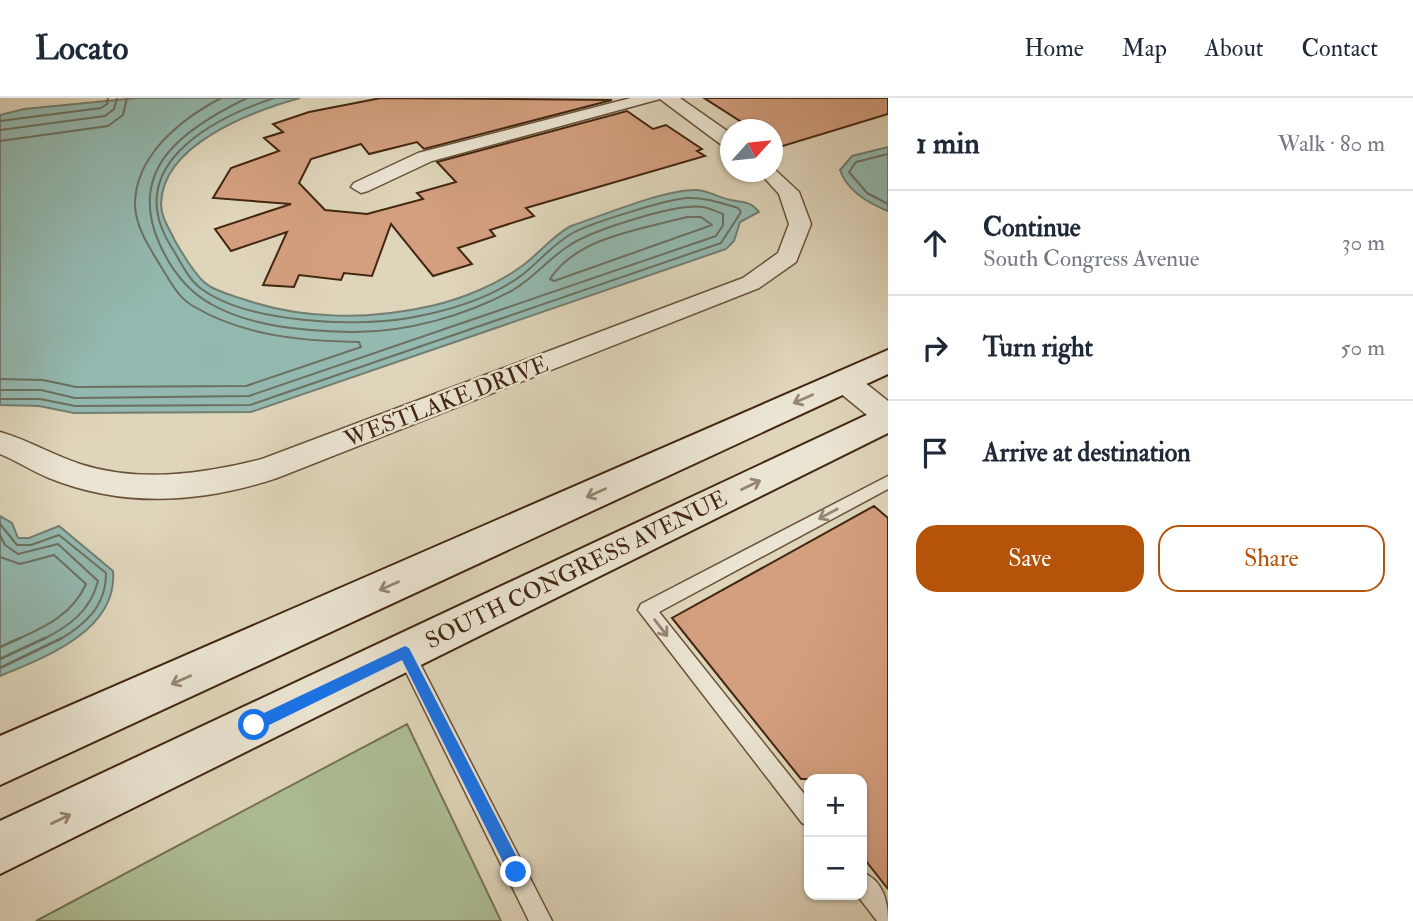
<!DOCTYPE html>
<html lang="en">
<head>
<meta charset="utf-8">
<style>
  :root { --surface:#fff; --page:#f6f6f7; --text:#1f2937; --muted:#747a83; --line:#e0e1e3; --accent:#b45309 }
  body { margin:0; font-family:"IM FELL Double Pica",serif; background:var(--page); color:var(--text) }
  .controls { position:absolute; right:21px; bottom:21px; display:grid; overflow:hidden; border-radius:14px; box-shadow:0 2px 5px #0004 }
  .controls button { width:63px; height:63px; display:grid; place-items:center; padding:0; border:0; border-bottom:2px solid var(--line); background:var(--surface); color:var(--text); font:35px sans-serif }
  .compass { position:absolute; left:720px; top:21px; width:63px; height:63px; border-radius:50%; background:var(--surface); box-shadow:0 2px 5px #0004; rotate:63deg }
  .stop { position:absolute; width:21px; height:21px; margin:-16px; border:5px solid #1a73e8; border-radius:50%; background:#fff }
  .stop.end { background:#1a73e8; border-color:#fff; box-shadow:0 2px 7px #0008 }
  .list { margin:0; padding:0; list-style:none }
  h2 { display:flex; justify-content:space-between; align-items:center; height:91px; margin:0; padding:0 28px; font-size:30px }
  h2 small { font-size:23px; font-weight:400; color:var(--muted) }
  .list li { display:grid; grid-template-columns:46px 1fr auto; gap:21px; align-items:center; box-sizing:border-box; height:105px; padding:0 28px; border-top:2px solid var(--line) }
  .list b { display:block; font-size:26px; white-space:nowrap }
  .list p { margin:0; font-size:23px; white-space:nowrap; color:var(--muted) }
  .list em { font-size:23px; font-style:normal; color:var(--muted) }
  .actions { display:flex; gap:14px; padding:21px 28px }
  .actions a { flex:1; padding:16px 0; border:2px solid var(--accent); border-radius:21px; text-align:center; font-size:24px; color:var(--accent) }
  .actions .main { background:var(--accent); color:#fff }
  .icon { flex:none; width:38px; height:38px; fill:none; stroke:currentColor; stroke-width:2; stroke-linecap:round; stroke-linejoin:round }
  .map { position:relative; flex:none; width:888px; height:823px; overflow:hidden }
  header { display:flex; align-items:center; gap:42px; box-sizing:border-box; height:98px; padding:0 35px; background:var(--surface); border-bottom:2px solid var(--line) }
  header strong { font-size:33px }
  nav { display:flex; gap:38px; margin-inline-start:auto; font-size:24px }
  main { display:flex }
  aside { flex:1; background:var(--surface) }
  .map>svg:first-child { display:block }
  .green { fill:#adbe94; stroke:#787252; stroke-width:2 }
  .water { fill:#93b9b0; stroke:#737e70; stroke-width:2 }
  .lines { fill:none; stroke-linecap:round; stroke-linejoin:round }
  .shore-far1 { stroke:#6b7060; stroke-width:2 }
  .shore { stroke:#6b7060; stroke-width:2.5 }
  .building { fill:#d39f7f; stroke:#432610; stroke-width:2 }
  .lane-casing { stroke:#6a523a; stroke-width:3 }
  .street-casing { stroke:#6a523a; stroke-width:3 }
  .secondary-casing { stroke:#432610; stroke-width:4 }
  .lane { fill:#eae4d2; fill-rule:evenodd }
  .street { fill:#eae4d2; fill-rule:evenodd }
  .secondary { fill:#eae4d2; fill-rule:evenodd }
  .oneway { stroke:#968571 }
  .route { fill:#1a73e8 }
  .labels { text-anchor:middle; stroke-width:5; stroke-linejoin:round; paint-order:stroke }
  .street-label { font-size:23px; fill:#432610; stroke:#eae4d2 }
</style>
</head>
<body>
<header>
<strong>Locato</strong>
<nav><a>Home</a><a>Map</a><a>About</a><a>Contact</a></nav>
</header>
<main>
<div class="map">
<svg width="888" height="823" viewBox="0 0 888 823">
  <rect width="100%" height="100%" fill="#dfd5ba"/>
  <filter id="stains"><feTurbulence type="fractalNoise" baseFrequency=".00286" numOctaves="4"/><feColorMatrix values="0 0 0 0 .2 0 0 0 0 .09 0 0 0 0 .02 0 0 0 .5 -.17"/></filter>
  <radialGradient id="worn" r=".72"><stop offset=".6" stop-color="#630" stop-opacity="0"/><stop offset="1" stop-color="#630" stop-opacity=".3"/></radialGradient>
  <polygon class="green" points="407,626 501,823 36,823"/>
  <g class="water">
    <path d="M137,0H300C253,13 162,46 161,106C161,119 169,130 174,141C182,155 192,173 204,184C214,193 231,197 243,201C303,222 369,222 431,208C462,201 496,187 522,168C540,155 552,138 571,128C604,117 663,92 695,92C708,92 719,100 731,102C744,105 751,103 759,114L740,124L734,143L726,151L251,314L74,315L39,308L0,307V17L24,11Z"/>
    <path d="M888,49V113C868,105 847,93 840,72L852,58Z"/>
    <path d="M0,418L12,425L18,440H29L59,428L113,473C118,532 46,559 0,578Z"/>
  </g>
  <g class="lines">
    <g class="shore-far1">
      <polyline points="0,23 101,10 107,6 108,0"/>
      <polyline points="0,32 105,18 114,11 117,0"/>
      <polyline points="0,43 108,28 123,17 127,0"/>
      <polyline points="888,56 856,64 849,74 867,95 888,106"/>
      <path d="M687,119H701L712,127L554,183L550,181C577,139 642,131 687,119Z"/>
      <path d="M0,281L43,282L76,289L246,288L361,249L359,244C302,243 243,238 193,208C177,199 169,181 160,167C149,149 136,129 135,108C134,58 181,21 221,0"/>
      <path d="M0,292H41L75,300L249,298L716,138L723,127V116C717,114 710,110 703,109C676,105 589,133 567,149C547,162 534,180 513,192C465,218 405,235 350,234C305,233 251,229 211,206C187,193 171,171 160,147C125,70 185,30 247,0"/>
      <path d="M0,301H40L75,308L250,307L721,145L741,114L738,110C721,105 705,99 687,100C668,101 587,126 571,136C552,147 539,164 522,177C490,201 448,213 409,220C353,229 250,225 203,192C188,182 181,164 172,150C121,70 208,22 274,0"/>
      <path d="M0,426L17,447H31L59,437L106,475C106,508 86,526 59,542"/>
      <path d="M0,437L5,447L18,456L58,446L98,483C90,514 69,528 42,542"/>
      <path d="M0,459L20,466L54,457L86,486C73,516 45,529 16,542"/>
    </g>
    <g class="shore">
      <polyline points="0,549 20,540"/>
      <polyline points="0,561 45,540"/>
      <polyline points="0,570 62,540"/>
    </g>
  </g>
  <g class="building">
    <polygon points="381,0 612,2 424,51 417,44 369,56 361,46 311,61 299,85 325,112 367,116 423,101 417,95 456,84 437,64 627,13 653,31 666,27 702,51 697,53 705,58 526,110 534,118 490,132 495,138 458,150 472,166 433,178 391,126 372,178 344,175 341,182 299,177 294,189 263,187 287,134 231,153 215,131 291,106 213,100 231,70 279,53 264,40 283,34 273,26 309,14"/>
    <polygon points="704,0 888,0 888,16 773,51 773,32 754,32"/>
    <polygon points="874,408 888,420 888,791 862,758 862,681 801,681 672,520"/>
  </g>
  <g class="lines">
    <defs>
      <g id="lane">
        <polygon points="888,378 888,391 659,514 809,702 809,728 802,725 638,512 641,506"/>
        <polygon points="405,545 411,548 552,823 529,823 399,560 396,554 399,548"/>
        <path d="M862,774C883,783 888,802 888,823H877L857,797H862Z"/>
      </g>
      <g id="street">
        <polygon points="631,0 680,0 730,35 730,50 723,48 660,1 432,63 368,93 361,95 351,89 354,85 418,55"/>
        <path d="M772,69L799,94L811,126L796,164L759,190L277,380C202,405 123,410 49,380C32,373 17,363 0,356V334C28,342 53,357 80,366C139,385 203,376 262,361L743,180L778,155L789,126L779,96L759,74H772Z"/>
        <polygon points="844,273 854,276 888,303 888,329 878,326 834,290 830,283 834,276"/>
      </g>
      <g id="secondary">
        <polygon points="888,252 888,276 0,687 0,638"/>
        <polygon points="888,307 888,335 0,776 0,723"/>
      </g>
    </defs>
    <use href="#lane" class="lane-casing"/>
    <use href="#street" class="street-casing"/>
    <use href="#secondary" class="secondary-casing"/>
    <use href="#lane" class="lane"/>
    <use href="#street" class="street"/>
    <use href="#secondary" class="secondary"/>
  </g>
  <defs><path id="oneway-shaft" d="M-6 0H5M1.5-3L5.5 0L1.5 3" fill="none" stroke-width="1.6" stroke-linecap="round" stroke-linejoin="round" transform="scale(1.75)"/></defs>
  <g class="oneway">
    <use href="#oneway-shaft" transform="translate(803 301) rotate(156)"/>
    <use href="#oneway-shaft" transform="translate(751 387) rotate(-26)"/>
    <use href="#oneway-shaft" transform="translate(596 395) rotate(156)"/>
    <use href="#oneway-shaft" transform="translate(828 416) rotate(152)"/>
    <use href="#oneway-shaft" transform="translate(389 488) rotate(156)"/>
    <use href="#oneway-shaft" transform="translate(661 530) rotate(52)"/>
    <use href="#oneway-shaft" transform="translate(181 582) rotate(156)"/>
    <use href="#oneway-shaft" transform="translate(61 721) rotate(-26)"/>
  </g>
  <polygon class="route" points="405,548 409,550 522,769 522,780 511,780 402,562 259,632 249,632 249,622"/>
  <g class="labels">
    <g class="street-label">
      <text transform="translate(446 303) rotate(-21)" y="8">WESTLAKE DRIVE</text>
      <text transform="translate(576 471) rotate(-26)" y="8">SOUTH CONGRESS AVENUE</text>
    </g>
  </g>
  <rect width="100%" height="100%" filter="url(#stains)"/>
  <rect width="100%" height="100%" fill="url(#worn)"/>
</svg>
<div class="controls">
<button>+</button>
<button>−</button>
</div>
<svg class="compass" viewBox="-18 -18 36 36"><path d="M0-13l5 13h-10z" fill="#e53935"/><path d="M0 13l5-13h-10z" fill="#747a83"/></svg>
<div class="stop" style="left:254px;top:627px"></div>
<div class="stop end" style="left:516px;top:774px"></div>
</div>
<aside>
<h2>1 min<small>Walk · 80 m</small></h2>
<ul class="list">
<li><svg class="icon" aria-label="ahead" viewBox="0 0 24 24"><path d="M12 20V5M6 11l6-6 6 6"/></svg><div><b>Continue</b><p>South Congress Avenue</p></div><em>30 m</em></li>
<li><svg class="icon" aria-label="right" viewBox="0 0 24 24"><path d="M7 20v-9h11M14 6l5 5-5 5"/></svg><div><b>Turn right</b></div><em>50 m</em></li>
<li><svg class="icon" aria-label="arrive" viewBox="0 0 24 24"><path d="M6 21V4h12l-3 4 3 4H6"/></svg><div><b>Arrive at destination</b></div></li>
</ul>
<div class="actions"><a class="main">Save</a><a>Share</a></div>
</aside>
</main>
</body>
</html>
